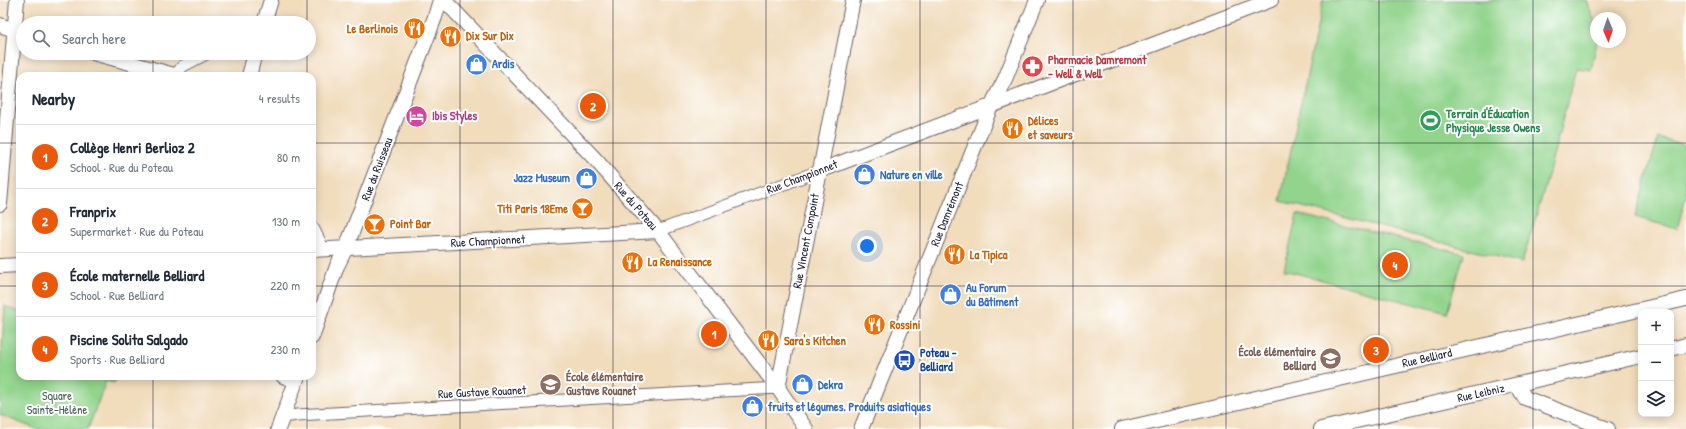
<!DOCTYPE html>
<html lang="en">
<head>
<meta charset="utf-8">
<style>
  :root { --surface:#fff; --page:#f2f2f3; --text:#1f2937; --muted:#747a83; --line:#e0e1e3; --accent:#ea580c }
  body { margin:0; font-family:"Patrick Hand",sans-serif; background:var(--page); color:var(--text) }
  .controls { position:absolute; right:12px; bottom:12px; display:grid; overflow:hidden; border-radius:8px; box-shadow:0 2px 10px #0003 }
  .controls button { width:36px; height:36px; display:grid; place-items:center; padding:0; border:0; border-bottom:1px solid var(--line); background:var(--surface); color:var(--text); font:20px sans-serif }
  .compass { position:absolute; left:1590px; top:12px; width:36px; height:36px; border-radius:50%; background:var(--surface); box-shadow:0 2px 10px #0003; rotate:178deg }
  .you { position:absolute; left:867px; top:246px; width:14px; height:14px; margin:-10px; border:3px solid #fff; border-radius:50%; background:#1a73e8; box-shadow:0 0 0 6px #1a73e833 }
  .badge { display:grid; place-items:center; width:26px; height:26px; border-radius:50%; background:var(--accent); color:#fff; font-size:13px; font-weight:700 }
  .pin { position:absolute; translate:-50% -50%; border:2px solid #fff; box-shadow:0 1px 4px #0006 }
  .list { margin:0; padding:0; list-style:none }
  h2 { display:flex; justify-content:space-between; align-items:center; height:52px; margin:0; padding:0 16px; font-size:17px }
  h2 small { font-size:13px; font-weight:400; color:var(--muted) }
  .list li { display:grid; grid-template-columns:26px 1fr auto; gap:12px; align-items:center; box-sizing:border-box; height:64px; padding:0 16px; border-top:1px solid var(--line) }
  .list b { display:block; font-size:15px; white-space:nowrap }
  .list p { margin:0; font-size:13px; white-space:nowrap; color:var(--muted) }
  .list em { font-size:13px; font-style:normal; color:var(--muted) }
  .icon { flex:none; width:22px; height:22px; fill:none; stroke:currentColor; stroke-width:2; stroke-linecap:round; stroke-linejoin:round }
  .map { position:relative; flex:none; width:1686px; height:429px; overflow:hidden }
  .search { position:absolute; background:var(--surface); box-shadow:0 2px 10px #0003; left:16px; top:16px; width:300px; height:44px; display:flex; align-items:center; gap:10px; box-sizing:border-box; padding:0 14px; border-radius:22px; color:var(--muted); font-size:15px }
  .panel { position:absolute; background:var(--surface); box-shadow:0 2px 10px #0003; left:16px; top:72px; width:300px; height:308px; border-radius:12px }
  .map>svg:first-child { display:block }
  .green { fill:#92d48c; stroke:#5a7b64 }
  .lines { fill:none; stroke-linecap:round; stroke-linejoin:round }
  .pedestrian-casing { stroke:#6a6368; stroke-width:13 }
  .minor-casing { stroke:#6a6368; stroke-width:16 }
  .pedestrian { stroke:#fff; stroke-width:11 }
  .minor { stroke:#fff; stroke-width:14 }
  .grid { fill:none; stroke:#22223b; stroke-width:1; stroke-opacity:0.55 }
  .labels { text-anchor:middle; stroke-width:4; stroke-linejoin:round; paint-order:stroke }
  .food-label { font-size:12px; font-weight:bold; fill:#c56008; stroke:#fff; text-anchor:start }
  .health-label { font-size:12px; font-weight:bold; fill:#be3a42; stroke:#fff; text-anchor:start }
  .shop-label { font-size:12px; font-weight:bold; fill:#366cbe; stroke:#fff; text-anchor:start }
  .leisure-label { font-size:12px; font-weight:bold; fill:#27864d; stroke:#fff; text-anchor:start }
  .hotel-label { font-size:12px; font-weight:bold; fill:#b23c85; stroke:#fff; text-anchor:start }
  .street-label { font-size:12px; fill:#22223b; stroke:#fff }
  .education-label { font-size:12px; font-weight:bold; fill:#785e54; stroke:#fff; text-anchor:end }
  .transit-label { font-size:12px; font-weight:bold; fill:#164399; stroke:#fff; text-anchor:start }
  .park-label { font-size:12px; fill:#496057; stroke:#fff }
</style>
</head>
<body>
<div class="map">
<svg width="1686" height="429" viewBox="0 0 1686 429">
  <rect width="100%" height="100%" fill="#fff"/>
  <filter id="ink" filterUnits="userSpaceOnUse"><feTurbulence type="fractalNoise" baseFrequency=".025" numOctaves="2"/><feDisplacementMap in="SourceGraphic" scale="8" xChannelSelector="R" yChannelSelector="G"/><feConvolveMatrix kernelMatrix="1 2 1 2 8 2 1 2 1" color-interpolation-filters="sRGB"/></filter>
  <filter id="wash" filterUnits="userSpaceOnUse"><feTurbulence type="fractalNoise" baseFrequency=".012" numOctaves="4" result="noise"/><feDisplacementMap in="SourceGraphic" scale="16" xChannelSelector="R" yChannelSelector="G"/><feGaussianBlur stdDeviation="0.9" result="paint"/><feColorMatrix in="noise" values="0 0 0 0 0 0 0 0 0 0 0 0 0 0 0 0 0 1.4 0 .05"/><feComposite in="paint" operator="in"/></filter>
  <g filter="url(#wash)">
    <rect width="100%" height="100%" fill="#f1dcbc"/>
    <g class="green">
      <polygon points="1323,0 1586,0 1596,25 1597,42 1591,70 1576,68 1545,187 1522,263 1280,201"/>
      <polygon points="1658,138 1686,146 1686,197 1677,229 1635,217"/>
      <polygon points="1297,214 1464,254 1447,313 1284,270"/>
      <polygon points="5,306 20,312 20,376 117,376 114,383 106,381 88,429 36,429 0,415 0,372"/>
    </g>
  </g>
  <g filter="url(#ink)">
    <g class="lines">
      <defs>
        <g id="pedestrian">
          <polyline points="175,75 183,66 208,53"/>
          <polyline points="658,231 819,171"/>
          <polyline points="283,417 297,415 778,388"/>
        </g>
        <g id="minor">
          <polyline points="444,0 596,160 658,231 778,388 806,429"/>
          <polyline points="264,23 271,0"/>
          <polyline points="0,25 22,33"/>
          <polyline points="93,53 178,76"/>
          <polyline points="249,76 255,53"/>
          <polyline points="819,171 1271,0"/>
          <polyline points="0,204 17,0"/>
          <polyline points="312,229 322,249"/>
          <polyline points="312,250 658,231"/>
          <polyline points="0,266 20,265"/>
          <polyline points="312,337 337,266 346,248 435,17 440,0"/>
          <polyline points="1671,349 1686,345"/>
          <polyline points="283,376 296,381"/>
          <polyline points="1517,385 1525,398 1608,429"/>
          <polyline points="778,388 853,0"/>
          <polyline points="278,429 298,376"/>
          <polyline points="861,429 991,106 1005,79 1037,0"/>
          <polyline points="1122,429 1686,299"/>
          <polyline points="1321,429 1641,356"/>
        </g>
      </defs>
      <use href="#pedestrian" class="pedestrian-casing"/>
      <use href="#minor" class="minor-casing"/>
      <use href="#pedestrian" class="pedestrian"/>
      <use href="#minor" class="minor"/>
    </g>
  </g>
  <path class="grid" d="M153,0V23M307,0V23M460,0V429M613,0V429M766,0V429M920,0V429M1073,0V429M1226,0V429M1379,0V429M1533,0V429M153,53V76M307,53V76M0,143H20M312,143H1686M0,286H20M312,286H1686M153,376V429M307,376V429"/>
  <defs>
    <symbol id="restaurant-disc" viewBox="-11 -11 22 22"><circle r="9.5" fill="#e8710a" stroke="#fff"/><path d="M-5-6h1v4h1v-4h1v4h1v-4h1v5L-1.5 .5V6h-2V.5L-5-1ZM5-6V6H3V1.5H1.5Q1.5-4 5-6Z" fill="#fff"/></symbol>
    <symbol id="shop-disc" viewBox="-11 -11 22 22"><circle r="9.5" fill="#3f7fe0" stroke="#fff"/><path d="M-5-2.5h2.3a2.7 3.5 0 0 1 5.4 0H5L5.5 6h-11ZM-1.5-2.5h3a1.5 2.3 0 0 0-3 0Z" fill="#fff"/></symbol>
    <symbol id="pharmacy-disc" viewBox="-11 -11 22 22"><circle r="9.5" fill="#e0444e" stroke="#fff"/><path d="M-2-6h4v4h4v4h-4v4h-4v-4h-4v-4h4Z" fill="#fff"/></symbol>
    <symbol id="hotel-disc" viewBox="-11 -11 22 22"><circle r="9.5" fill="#d1479c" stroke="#fff"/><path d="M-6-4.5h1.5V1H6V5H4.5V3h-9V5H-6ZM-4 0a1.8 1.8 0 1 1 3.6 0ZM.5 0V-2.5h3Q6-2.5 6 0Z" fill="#fff"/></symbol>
    <symbol id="stadium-disc" viewBox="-11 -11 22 22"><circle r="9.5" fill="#2e9e5b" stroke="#fff"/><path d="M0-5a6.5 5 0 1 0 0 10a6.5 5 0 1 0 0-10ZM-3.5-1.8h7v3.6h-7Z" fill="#fff"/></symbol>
    <symbol id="bar-disc" viewBox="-11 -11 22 22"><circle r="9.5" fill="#e8710a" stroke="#fff"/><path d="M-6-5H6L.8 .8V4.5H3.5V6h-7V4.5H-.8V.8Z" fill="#fff"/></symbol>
    <symbol id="school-disc" viewBox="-11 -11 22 22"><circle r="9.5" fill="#8d6e63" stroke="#fff"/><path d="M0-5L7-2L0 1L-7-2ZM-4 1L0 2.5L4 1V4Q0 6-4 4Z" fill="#fff"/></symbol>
    <symbol id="bus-disc" viewBox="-11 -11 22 22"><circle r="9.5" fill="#1a4fb4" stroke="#fff"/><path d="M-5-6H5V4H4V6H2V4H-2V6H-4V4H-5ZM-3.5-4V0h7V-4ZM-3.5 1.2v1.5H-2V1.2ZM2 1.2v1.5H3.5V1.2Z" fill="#fff"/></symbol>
  </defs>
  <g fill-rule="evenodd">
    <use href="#restaurant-disc" x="402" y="16" width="25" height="25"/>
    <use href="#restaurant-disc" x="438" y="24" width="25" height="25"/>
    <use href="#shop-disc" x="464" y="52" width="25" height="25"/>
    <use href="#pharmacy-disc" x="1020" y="54" width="25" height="25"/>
    <use href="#hotel-disc" x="404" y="104" width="25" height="25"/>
    <use href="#stadium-disc" x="1418" y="108" width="25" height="25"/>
    <use href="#restaurant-disc" x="1000" y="116" width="25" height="25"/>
    <use href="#shop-disc" x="852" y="162" width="25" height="25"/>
    <use href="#shop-disc" x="574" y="166" width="25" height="25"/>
    <use href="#bar-disc" x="570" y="196" width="25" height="25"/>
    <use href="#bar-disc" x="362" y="212" width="25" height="25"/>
    <use href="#restaurant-disc" x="942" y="242" width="25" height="25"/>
    <use href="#restaurant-disc" x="620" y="250" width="25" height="25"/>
    <use href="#shop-disc" x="938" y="282" width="25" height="25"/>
    <use href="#restaurant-disc" x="862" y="312" width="25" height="25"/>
    <use href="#restaurant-disc" x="756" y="328" width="25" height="25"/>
    <use href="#school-disc" x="1318" y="346" width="25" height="25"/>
    <use href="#bus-disc" x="892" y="348" width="25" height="25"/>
    <use href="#school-disc" x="538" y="372" width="25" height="25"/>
    <use href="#shop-disc" x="790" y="372" width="25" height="25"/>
    <use href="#shop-disc" x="740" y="394" width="25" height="25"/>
  </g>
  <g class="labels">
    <g class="food-label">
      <text x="398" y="33" text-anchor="end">Le Berlinois</text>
      <text x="466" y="40">Dix Sur Dix</text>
      <text x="1028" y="125">Délices<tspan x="1028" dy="14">et saveurs</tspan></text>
      <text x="568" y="213" text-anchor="end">Titi Paris 18Eme</text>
      <text x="390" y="228">Point Bar</text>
      <text x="970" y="259">La Tipica</text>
      <text x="648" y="266">La Renaissance</text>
      <text x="890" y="329">Rossini</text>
      <text x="784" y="345">Sara's Kitchen</text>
    </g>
    <g class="health-label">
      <text x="1048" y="64">Pharmacie Damremont<tspan x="1048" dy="14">- Well &amp; Well</tspan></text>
    </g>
    <g class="shop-label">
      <text x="492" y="68">Ardis</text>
      <text x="880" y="179">Nature en ville</text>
      <text x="570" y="182" text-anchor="end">Jazz Museum</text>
      <text x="966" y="292">Au Forum<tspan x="966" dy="14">du Bâtiment</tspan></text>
      <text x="818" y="389">Dekra</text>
      <text x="768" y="411">fruits et légumes. Produits asiatiques</text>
    </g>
    <g class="leisure-label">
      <text x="1446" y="118">Terrain d'Éducation<tspan x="1446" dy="14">Physique Jesse Owens</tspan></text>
    </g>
    <g class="hotel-label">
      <text x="432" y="120">Ibis Styles</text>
    </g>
    <g class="street-label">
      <text transform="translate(377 169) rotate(-69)" y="4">Rue du Ruisseau</text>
      <text transform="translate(802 177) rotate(-21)" y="4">Rue Championnet</text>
      <text transform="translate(636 206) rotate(49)" y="4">Rue du Poteau</text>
      <text transform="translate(947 214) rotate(-68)" y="4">Rue Damrémont</text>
      <text transform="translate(488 241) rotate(-3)" y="4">Rue Championnet</text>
      <text transform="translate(806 241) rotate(-79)" y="4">Rue Vincent Compoint</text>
      <text transform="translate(1427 358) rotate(-13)" y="4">Rue Belliard</text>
      <text transform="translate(482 392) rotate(-3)" y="4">Rue Gustave Rouanet</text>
      <text transform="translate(1481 393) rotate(-13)" y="4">Rue Leibniz</text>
    </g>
    <g class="education-label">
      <text x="1316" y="356">École élémentaire<tspan x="1316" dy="14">Belliard</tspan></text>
      <text x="566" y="381" text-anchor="start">École élémentaire<tspan x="566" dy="14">Gustave Rouanet</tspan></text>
    </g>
    <g class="transit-label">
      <text x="920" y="357">Poteau -<tspan x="920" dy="14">Belliard</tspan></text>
    </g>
    <g class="park-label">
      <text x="57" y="400">Square<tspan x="57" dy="14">Sainte-Hélène</tspan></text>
    </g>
  </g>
</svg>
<div class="controls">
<button>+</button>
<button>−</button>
<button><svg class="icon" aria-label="layers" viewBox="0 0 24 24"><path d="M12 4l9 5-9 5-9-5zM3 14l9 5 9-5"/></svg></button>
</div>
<svg class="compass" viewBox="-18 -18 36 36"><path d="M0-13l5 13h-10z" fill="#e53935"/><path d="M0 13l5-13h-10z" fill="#747a83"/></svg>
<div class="you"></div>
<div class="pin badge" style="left:714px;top:334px">1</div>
<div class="pin badge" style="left:593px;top:106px">2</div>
<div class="pin badge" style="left:1376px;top:350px">3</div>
<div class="pin badge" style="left:1395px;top:265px">4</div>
<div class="search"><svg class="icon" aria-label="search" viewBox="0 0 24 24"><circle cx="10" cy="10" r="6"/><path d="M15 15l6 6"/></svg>Search here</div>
<section class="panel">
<h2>Nearby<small>4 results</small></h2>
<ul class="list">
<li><span class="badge">1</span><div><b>Collège Henri Berlioz 2</b><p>School · Rue du Poteau</p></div><em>80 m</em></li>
<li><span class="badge">2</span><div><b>Franprix</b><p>Supermarket · Rue du Poteau</p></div><em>130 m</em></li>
<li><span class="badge">3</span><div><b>École maternelle Belliard</b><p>School · Rue Belliard</p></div><em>220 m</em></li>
<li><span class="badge">4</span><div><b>Piscine Solita Salgado</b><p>Sports · Rue Belliard</p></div><em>230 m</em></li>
</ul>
</section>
</div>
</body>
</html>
